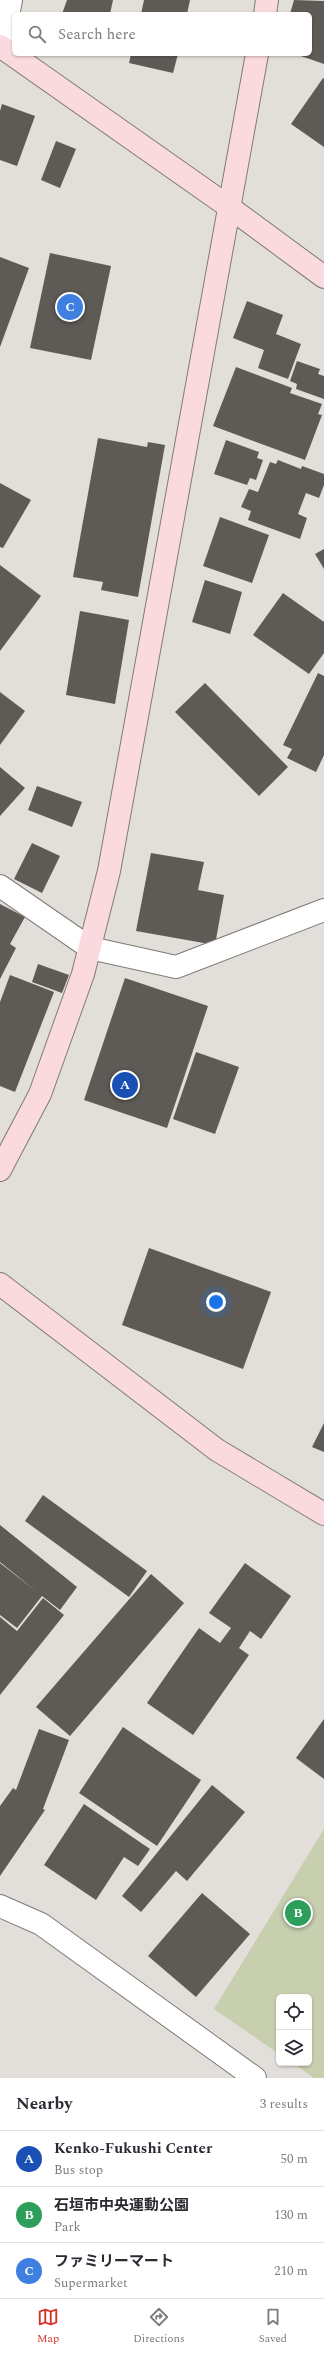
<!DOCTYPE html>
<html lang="en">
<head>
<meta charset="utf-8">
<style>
  :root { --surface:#fff; --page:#f2f2f3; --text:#2b2b33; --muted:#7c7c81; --line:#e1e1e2; --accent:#d93025 }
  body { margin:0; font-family:Spectral,"Noto Sans JP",serif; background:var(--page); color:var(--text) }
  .controls { position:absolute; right:12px; bottom:12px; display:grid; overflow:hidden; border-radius:6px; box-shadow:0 1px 3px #0004 }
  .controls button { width:36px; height:36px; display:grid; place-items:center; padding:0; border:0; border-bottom:1px solid var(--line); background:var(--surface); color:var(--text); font:20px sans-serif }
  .you { position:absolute; left:216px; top:1302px; width:14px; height:14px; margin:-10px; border:3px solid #fff; border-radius:50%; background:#1a73e8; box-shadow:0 0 0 6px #1a73e833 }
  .badge { display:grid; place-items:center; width:26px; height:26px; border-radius:50%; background:var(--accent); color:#fff; font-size:13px; font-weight:700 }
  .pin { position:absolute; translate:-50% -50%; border:2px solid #fff; box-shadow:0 1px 4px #0006 }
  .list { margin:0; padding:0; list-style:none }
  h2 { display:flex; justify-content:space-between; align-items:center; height:52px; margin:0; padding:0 16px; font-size:17px }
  h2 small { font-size:13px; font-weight:400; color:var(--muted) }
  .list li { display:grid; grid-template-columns:26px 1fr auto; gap:12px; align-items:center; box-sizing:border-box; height:56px; padding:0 16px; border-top:1px solid var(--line) }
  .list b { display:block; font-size:15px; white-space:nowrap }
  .list p { margin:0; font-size:13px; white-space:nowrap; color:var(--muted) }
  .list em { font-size:13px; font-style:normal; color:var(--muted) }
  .icon { flex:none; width:22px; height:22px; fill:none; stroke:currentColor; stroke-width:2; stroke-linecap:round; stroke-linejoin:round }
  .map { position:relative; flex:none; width:324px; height:2078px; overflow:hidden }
  .search { position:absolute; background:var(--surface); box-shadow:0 1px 3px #0004; left:12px; right:12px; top:12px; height:44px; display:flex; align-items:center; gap:10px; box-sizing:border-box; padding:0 14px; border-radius:6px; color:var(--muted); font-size:15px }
  .sheet { height:220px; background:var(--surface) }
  nav { display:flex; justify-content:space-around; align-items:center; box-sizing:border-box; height:56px; border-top:1px solid var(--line); background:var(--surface); font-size:11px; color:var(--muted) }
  nav a { display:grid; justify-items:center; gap:2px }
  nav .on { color:var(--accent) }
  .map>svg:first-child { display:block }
  .green { fill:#c7cfae }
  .building { fill:#5e5b56 }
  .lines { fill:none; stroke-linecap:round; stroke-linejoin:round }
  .street-casing { stroke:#7f7b76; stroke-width:24 }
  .secondary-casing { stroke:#7f7b76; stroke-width:24 }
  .street { stroke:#fff; stroke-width:22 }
  .secondary { stroke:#fadade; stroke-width:22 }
</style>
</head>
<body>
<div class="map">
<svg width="324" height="2078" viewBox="0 0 324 2078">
  <rect width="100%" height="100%" fill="#e2ded9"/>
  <polygon class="green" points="324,1829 324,2078 314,2078 293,2063 309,2063 309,1997 279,1997 279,2054 214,2009"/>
  <g class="building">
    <polygon points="67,0 113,0 110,14 62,14"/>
    <polygon points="144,0 190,0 187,14 141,14"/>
    <polygon points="294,0 324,1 324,64 295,54 310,54 310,14 290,14"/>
    <polygon points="131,54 178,54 173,73 129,63"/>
    <polygon points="323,78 324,79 324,147 291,124"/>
    <polygon points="2,104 35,116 17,166 0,160 0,111"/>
    <polygon points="56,141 76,149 60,188 41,180"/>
    <polygon points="50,253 111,266 91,360 30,348"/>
    <polygon points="0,257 29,268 0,347"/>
    <polygon points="247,301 283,315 276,334 301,344 288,379 258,368 264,350 233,338"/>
    <polygon points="297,361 320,369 318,374 324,376 324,399 296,389 297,384 290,381"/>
    <polygon points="236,367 292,388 290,393 322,404 318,414 322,415 305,460 213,426"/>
    <polygon points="98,438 147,447 148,442 165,445 138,597 101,590 103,582 73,577"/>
    <polygon points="226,440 259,452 257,458 263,460 256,480 250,478 247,485 214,474"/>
    <polygon points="278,460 301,469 302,466 324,474 324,485 319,498 306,493 298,514 307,518 300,539 248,520 251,511 241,507 249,489 258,492 270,462 276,464"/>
    <polygon points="0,483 31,500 3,548 0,547"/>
    <polygon points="220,517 269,535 252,583 203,566"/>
    <polygon points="324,549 324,569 315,554"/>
    <polygon points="0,565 41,596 0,651"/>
    <polygon points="205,580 242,592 230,634 192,622"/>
    <polygon points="283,593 324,622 324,653 309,674 253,635"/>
    <polygon points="80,611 129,620 115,704 66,695"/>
    <polygon points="318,673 324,676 324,755 316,772 287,758 292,749 283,745"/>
    <polygon points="205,683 288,767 259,796 175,712"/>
    <polygon points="0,692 25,711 0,745"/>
    <polygon points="0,767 25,788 0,816"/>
    <polygon points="37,786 82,802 72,827 28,810"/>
    <polygon points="32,843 60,856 42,893 14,879"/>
    <polygon points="151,853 204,862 198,890 224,895 215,945 136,931"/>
    <polygon points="0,904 25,917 10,944 16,948 0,979"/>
    <polygon points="38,964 69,975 62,993 32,982"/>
    <polygon points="10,975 54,992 15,1092 0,1086 0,1002"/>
    <polygon points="125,978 208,1006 167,1128 84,1100"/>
    <polygon points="196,1052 239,1067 215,1134 173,1119"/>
    <polygon points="149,1248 271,1292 243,1369 122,1325"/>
    <polygon points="324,1423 324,1452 312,1447"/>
    <polygon points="43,1495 147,1571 129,1597 25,1521"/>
    <polygon points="0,1525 77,1587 60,1610 42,1596 17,1628 0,1615 0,1563 37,1592 0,1562"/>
    <polygon points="245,1563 291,1596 261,1639 250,1631 239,1648 249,1655 193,1735 147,1703 199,1628 220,1643 231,1628 209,1613"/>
    <polygon points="151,1574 184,1603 70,1736 36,1707"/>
    <polygon points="43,1598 64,1615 0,1695 0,1617 17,1631"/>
    <polygon points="324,1719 324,1779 296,1758"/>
    <polygon points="123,1727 201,1780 157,1846 79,1793"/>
    <polygon points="39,1729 69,1740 43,1809 45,1810 0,1876 0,1806 13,1788 16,1790"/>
    <polygon points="212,1785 245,1812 187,1881 176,1871 141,1912 122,1896"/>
    <polygon points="84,1804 150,1849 138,1866 124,1857 96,1900 44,1865"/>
    <polygon points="202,1893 250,1934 196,1997 148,1956"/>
  </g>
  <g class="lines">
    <defs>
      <g id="street">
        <polyline points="2,48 11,0"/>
        <polyline points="0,886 90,948 176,967 324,910"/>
        <polyline points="0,1906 41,1924 255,2078"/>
      </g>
      <g id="secondary">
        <polyline points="265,14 267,0"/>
        <polyline points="0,46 229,207 324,277"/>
        <polyline points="0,1170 40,1094 83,974 109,871 257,54"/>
        <polyline points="0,1284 217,1450 324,1514"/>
      </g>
    </defs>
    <use href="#street" class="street-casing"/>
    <use href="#secondary" class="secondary-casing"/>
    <use href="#street" class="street"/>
    <use href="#secondary" class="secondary"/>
  </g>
</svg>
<div class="controls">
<button><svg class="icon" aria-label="locate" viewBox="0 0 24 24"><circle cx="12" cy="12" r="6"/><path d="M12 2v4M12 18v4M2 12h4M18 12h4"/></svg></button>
<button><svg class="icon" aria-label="layers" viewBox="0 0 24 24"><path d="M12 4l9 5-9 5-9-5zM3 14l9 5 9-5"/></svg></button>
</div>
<div class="you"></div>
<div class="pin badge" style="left:125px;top:1085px;background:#1a4fb4">A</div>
<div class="pin badge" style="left:298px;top:1913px;background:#2e9e5b">B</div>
<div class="pin badge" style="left:70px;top:307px;background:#3f7fe0">C</div>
<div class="search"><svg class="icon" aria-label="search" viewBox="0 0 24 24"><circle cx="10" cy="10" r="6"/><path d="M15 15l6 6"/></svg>Search here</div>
</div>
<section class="sheet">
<h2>Nearby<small>3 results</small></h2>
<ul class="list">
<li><span class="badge" style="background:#1a4fb4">A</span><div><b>Kenko-Fukushi Center</b><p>Bus stop</p></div><em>50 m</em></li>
<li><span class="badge" style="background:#2e9e5b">B</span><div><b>石垣市中央運動公園</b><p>Park</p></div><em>130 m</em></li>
<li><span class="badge" style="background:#3f7fe0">C</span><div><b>ファミリーマート</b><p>Supermarket</p></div><em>210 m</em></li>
</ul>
</section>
<nav>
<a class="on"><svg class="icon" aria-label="map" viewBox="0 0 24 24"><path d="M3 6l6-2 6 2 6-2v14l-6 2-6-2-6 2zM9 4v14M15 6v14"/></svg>Map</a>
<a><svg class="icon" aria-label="directions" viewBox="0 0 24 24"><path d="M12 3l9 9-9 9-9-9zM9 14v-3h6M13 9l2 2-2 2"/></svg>Directions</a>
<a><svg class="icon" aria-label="saved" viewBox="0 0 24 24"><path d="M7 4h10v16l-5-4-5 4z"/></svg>Saved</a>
</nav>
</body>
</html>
